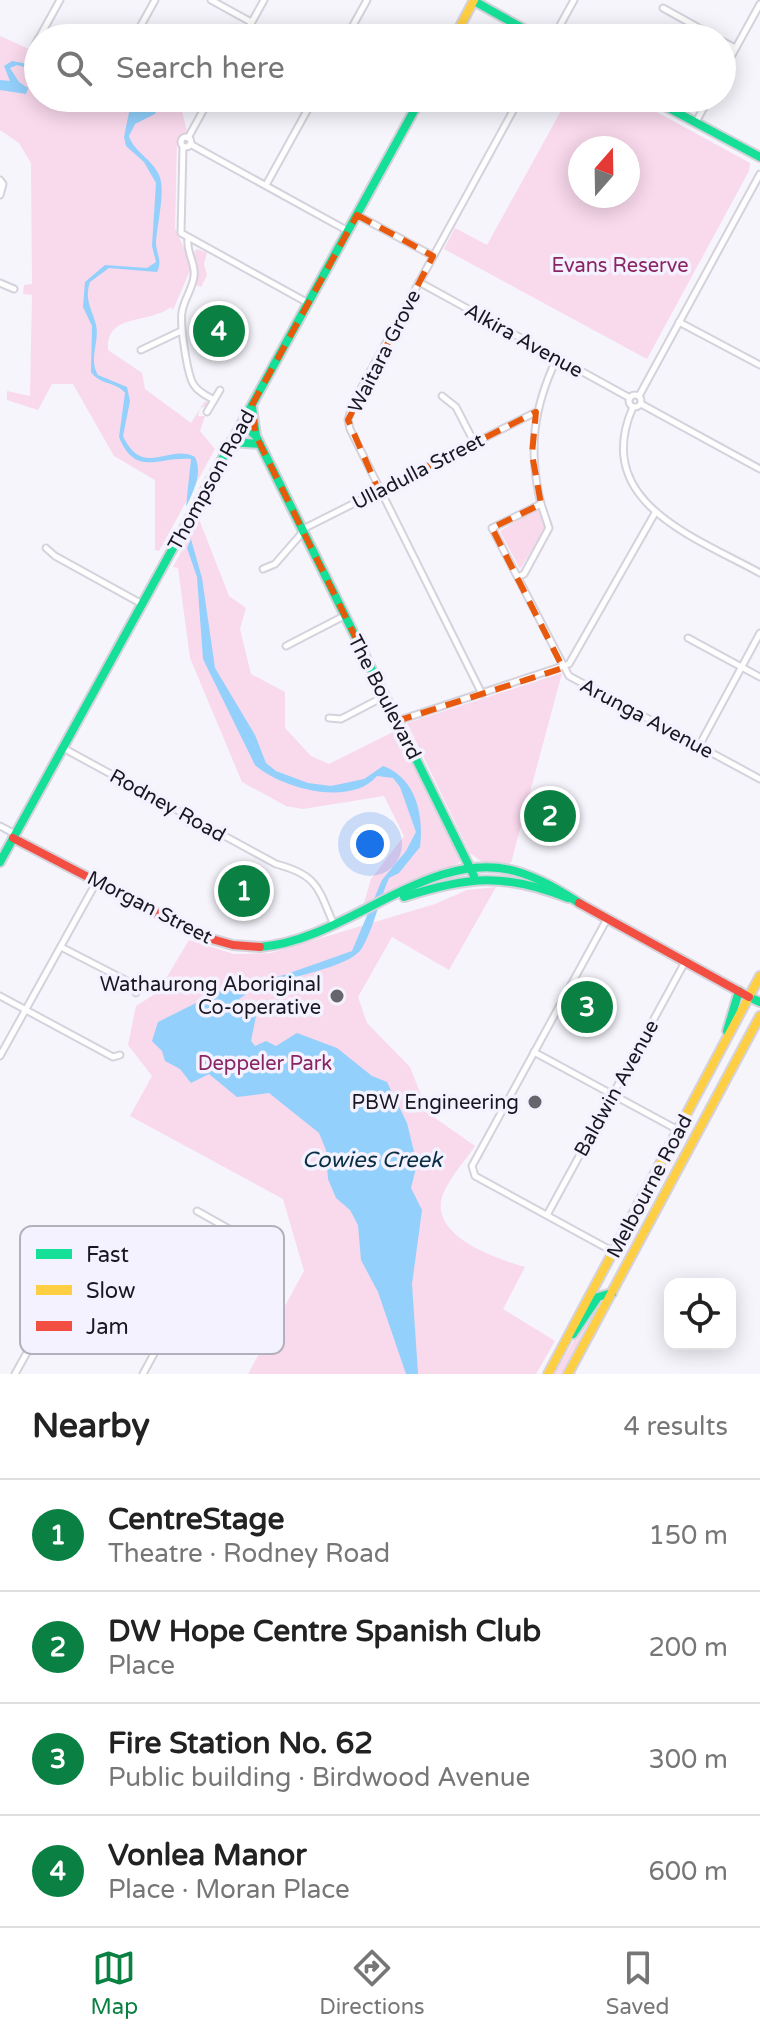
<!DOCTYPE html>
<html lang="en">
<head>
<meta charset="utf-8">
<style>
  :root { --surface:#fff; --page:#f6f6f6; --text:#222; --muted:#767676; --line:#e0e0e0; --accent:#0b8043 }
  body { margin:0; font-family:"Varela Round",sans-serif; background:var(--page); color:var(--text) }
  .controls { position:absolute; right:24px; bottom:24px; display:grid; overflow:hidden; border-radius:16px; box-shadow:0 4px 20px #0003 }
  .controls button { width:72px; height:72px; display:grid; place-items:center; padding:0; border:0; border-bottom:2px solid var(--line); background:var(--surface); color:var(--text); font:40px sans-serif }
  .compass { position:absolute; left:568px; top:136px; width:72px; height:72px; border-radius:50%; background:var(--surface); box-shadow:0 4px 20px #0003; rotate:20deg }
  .you { position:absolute; left:370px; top:844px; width:28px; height:28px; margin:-20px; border:6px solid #fff; border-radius:50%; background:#1a73e8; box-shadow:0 0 0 12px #1a73e833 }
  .badge { display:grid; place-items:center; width:52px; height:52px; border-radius:50%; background:var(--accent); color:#fff; font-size:26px; font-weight:700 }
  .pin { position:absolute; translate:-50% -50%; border:4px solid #fff; box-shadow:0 2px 8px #0006 }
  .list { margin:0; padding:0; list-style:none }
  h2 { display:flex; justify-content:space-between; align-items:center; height:104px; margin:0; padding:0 32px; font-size:34px }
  h2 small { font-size:26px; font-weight:400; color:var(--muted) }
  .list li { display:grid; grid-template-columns:52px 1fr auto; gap:24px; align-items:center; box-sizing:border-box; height:112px; padding:0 32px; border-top:2px solid var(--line) }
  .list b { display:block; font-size:30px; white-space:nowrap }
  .list p { margin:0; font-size:26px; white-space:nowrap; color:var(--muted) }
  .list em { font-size:26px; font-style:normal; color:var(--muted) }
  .icon { flex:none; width:44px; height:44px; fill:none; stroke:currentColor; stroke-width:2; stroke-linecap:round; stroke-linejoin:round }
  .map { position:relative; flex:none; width:760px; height:1374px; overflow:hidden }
  .search { position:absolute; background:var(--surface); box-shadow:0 4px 20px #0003; left:24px; right:24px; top:24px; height:88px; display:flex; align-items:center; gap:20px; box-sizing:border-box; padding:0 28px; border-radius:44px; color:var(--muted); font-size:30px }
  .sheet { height:552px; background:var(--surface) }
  nav { display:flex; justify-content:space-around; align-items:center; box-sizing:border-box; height:112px; border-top:2px solid var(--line); background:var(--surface); font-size:22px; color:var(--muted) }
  nav a { display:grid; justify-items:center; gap:4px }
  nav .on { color:var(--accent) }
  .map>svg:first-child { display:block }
  .green { fill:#f9d9ec; fill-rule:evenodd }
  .water { fill:#93d0fb }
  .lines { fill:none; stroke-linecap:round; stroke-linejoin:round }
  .street-casing { stroke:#d5d2dc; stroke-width:9 }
  .fast-casing { stroke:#d5d2dc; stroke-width:12 }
  .slow-casing { stroke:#d5d2dc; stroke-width:12 }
  .jam-casing { stroke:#d5d2dc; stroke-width:12 }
  .street { stroke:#fefeff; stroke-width:5 }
  .fast { stroke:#16e098; stroke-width:8 }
  .slow { stroke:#ffcf43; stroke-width:8 }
  .jam { stroke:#f24e42; stroke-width:8 }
  .marked { fill:none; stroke:#e8590c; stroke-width:6; stroke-dasharray:16 10; stroke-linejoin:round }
  .poi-dot { fill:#66656e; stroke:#f4f2ff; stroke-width:3 }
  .labels { text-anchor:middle; stroke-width:7; stroke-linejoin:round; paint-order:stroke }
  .park-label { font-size:20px; fill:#892562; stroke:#f4f2ff }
  .street-label { font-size:20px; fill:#191721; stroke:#f4f2ff }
  .poi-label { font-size:20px; fill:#191721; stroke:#f4f2ff; text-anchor:end }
  .water-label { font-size:22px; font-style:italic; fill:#072e45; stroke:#f4f2ff }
  .key { fill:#f4f2ff; stroke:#b2b0bc; stroke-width:2 }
  .key-label { font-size:22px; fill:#191721 }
</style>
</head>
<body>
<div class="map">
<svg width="760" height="1374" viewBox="0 0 760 1374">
  <rect width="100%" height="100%" fill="#f6f5fc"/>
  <g class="green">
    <path d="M0,36L38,53V98H179L187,132L177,141L175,228L192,266L173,310L171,307C148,325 106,312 108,350L142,373L145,389L191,423L205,401L209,404L200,409L198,416H205L200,431L215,449L159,551L155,550V480L114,456L73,384H52L38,410L7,400V391L30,396L32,295L23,294L24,285L32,284L31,163L19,143L0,130Z"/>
    <path d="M568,98H631L750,163L749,171L647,359L444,249L455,228L487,245ZM580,148H628V196H580Z"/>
    <polygon points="197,249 207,253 204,264 207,275 201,287 196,285 198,267 192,254"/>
    <polygon points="536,510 542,513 546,528 520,569 500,531"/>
    <polygon points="199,519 229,596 246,608 240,629 251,674 285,692 285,728 311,756 329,764 397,730 460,854 459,863 364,903 371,879 404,836 384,796 303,809 286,806 242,782 190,658 178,568 173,567"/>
    <polygon points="562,673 511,863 482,862 470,853 407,723"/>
    <path d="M496,887L449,970L392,937L358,997L367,1023L410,1067L428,1113L475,1146C465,1161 450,1177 443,1194C427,1236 497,1259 525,1267L503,1309L555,1341L536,1374H248L304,1271L283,1199L130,1116L152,1076L128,1045L136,1006L158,992L189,940L234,954L271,953L435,904L467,890Z"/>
    <polygon points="604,1297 563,1374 554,1374 596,1303"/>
  </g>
  <g class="water">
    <polygon points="12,61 38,66 38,71 17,65 10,68 19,82 28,88 26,94 0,90 0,80 10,81 4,66"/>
    <path d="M132,98H161L155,114L135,124L129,136C134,152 152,159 159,175C166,189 157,225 156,242C156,254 163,261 157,272L109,268L90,282C84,300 92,309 96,325C100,342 88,358 98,375L127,387L130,401L123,436C143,479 169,443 195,457C203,474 193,492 186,507L191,459C158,456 136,478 119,437L125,393C117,382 100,385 91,372L92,326L83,307L85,282L105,265L147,268L156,262L152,246L156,183L144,162L126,146L124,137Z"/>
    <path d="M191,539L202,578L215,668L255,735L266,763L276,771L308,783L331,786L364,779L383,766C416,778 424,815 420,847L399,873L389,878C379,901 374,927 362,948C348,972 266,977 239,999L256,1016L251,1041L255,1046L266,1041L276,1046L297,1033L337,1048L372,1076L387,1082L407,1123L417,1164L411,1188L422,1210L412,1284L418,1374H406L378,1292L361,1260L358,1225L350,1210L336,1198L328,1179L326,1150L319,1133L269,1093L237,1097L209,1074L191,1083L180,1069L165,1061L162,1051L152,1041L158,1022L224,989L284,975L352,951L382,880L406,851L416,832L400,787L393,778L377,776C351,807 282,789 255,765L203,659L197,577L187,548Z"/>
  </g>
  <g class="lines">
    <defs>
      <g id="street">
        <polyline points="211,0 251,22"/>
        <polyline points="663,8 717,38"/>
        <polyline points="39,38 60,0"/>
        <polyline points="134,38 155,0"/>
        <polyline points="243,38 264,0"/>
        <polyline points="346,38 367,0"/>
        <polyline points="553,38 574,0"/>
        <polyline points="722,41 735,48"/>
        <polyline points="34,47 38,39"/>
        <polyline points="722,73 760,4"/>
        <polyline points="696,122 709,98"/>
        <circle cx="186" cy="142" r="5"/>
        <polyline points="188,138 210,98"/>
        <polyline points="190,144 348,231"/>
        <polyline points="183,146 181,233 308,303"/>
        <polyline points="0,180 3,184 0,195"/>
        <polyline points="266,185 314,98"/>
        <polyline points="357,215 433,256"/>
        <path d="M188,239C186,253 196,263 194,276C193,288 184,299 182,312C180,324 187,376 194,385C198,392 207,396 214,400"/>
        <polyline points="419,282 630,398"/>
        <polyline points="0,283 14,289"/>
        <polyline points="679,322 760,365"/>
        <polyline points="141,350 181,331"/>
        <circle cx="635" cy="401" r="6"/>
        <polyline points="442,396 456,407 474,442"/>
        <polyline points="639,396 760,174"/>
        <polyline points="641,404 760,469"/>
        <path d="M633,407C591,502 695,537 760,573"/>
        <polyline points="207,412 220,390"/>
        <path d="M541,504C528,450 533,408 557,358"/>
        <polyline points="301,530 536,412"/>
        <polyline points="46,548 55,556 142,604"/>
        <polyline points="263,569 275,564 302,533"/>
        <polyline points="518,577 524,574 549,528 541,504 492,528 569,676 760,779"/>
        <polyline points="688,638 760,677"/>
        <polyline points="286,646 344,616"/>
        <polyline points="482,694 350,429 348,420 353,403 520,98"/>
        <polyline points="329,718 341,719 385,696"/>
        <polyline points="397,721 569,664 655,513"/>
        <polyline points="699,746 760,633"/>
        <path d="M63,748L276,864C318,875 318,888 334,925"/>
        <polyline points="0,826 15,834"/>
        <polyline points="607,919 472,1166 475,1176 612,1251"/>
        <polyline points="61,947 131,983 136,993"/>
        <polyline points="0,996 113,1057 120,1055"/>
        <polyline points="534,1052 678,1130"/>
        <polyline points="0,1056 97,881"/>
        <polyline points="197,1211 238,1234"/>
        <polyline points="547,1215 685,962"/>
        <polyline points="75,1239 184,1298"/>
        <polyline points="15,1374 40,1329"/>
        <polyline points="143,1374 223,1226"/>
      </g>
      <g id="fast">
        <polyline points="474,1 540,38"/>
        <polyline points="650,98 760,157"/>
        <polyline points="252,407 256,436"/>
        <polyline points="242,424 256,436 474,876"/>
        <polyline points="231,442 260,444"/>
        <polyline points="0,862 421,98"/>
        <path d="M404,897C468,876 505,873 568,898"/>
        <path d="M260,947C346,941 430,847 515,871C540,878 560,891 581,904"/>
        <polyline points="749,997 760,1002"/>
        <polyline points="727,1031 739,991"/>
        <polyline points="573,1334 598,1297 612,1293"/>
      </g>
      <g id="slow">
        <polyline points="454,38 474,0"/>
        <polyline points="548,1374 760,976"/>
        <polyline points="568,1374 760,1016"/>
      </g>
      <g id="jam">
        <polyline points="13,838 201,936 233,945 260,947"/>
        <polyline points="579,903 749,997"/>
      </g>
    </defs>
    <use href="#street" class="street-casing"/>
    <use href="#fast" class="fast-casing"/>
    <use href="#slow" class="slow-casing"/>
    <use href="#jam" class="jam-casing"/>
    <use href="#street" class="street"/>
    <use href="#fast" class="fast"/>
    <use href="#slow" class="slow"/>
    <use href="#jam" class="jam"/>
  </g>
  <path class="marked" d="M357,215L433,256L348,420L379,491L536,412L532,454L541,504L492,528L563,668L397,721L256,436L252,405Z"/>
  <g class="poi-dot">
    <circle cx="337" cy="996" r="8"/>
    <circle cx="535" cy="1102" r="8"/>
  </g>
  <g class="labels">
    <g class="park-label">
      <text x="620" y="272">Evans Reserve</text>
      <text x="265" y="1070">Deppeler Park</text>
    </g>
    <g class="street-label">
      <text transform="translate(524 340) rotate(29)" y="7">Alkira Avenue</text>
      <text transform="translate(384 351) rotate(-63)" y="7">Waitara Grove</text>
      <text transform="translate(418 471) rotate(-27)" y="7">Ulladulla Street</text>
      <text transform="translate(211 480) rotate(-61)" y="7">Thompson Road</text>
      <text transform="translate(385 697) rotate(63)" y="7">The Boulevard</text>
      <text transform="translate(647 718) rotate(28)" y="7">Arunga Avenue</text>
      <text transform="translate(168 805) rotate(29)" y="7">Rodney Road</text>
      <text transform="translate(150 907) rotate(27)" y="7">Morgan Street</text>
      <text transform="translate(616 1088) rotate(-61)" y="7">Baldwin Avenue</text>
      <text transform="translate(649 1186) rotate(-62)" y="7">Melbourne Road</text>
    </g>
    <g class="poi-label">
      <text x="321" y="991">Wathaurong Aboriginal<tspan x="321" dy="23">Co-operative</tspan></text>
      <text x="519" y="1109">PBW Engineering</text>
    </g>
    <g class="water-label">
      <text x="372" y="1167">Cowies Creek</text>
    </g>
  </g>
  <rect x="20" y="1226" width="264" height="128" rx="12" class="key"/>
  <rect x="36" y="1249" width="36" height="10" fill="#16e098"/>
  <rect x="36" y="1285" width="36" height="10" fill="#ffcf43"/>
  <rect x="36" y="1321" width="36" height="10" fill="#f24e42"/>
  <g class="key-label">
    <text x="86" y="1262">Fast</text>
    <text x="86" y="1298">Slow</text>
    <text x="86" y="1334">Jam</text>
  </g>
</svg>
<div class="controls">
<button><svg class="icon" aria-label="locate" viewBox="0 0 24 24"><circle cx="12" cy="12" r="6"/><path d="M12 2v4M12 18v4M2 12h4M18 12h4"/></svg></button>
</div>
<svg class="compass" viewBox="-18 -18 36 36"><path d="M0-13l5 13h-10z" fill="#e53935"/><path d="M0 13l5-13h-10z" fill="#767676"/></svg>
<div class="you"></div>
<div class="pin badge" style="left:244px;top:891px">1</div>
<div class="pin badge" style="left:550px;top:816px">2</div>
<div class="pin badge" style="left:587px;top:1007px">3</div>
<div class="pin badge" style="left:219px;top:331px">4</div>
<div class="search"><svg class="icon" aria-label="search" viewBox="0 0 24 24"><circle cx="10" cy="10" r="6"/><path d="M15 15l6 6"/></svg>Search here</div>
</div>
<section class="sheet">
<h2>Nearby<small>4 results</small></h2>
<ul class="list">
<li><span class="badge">1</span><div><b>CentreStage</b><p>Theatre · Rodney Road</p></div><em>150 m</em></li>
<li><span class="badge">2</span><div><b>DW Hope Centre Spanish Club</b><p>Place</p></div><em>200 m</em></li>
<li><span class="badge">3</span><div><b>Fire Station No. 62</b><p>Public building · Birdwood Avenue</p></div><em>300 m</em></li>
<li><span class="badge">4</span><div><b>Vonlea Manor</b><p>Place · Moran Place</p></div><em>600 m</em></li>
</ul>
</section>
<nav>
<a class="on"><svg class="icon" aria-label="map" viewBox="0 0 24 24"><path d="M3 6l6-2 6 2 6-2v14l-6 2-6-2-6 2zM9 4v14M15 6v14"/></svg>Map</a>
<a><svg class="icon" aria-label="directions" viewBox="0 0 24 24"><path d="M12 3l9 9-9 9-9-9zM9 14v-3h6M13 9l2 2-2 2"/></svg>Directions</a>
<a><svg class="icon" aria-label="saved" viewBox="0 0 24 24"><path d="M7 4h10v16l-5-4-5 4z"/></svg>Saved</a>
</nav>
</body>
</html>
